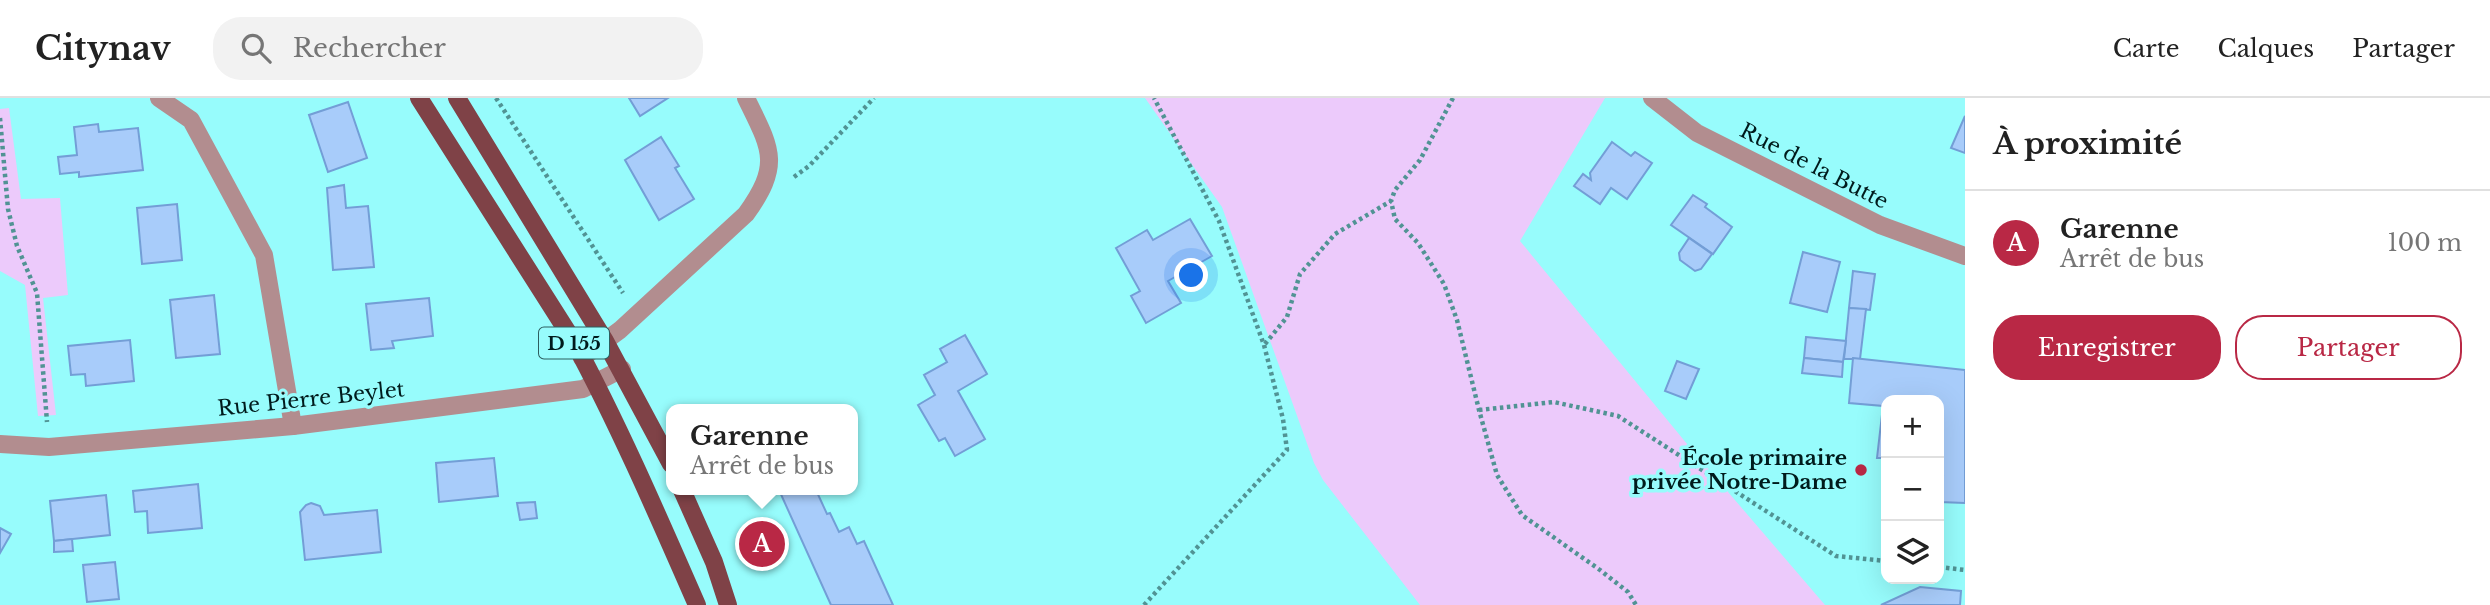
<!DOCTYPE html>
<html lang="fr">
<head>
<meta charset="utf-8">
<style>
  :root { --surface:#fff; --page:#f2f2f2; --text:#222; --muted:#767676; --line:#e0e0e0; --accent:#b92845 }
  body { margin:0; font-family:"Libre Baskerville",serif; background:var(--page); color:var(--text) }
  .controls { position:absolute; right:21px; bottom:21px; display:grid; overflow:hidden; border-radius:14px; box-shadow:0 7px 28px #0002 }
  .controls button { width:63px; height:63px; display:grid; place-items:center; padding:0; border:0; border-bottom:2px solid var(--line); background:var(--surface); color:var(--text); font:35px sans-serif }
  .you { position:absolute; left:1192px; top:178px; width:24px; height:24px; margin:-18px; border:5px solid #fff; border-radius:50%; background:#1a73e8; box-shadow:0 0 0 10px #1a73e833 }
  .badge { display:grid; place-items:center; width:46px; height:46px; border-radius:50%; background:var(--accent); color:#fff; font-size:23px; font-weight:700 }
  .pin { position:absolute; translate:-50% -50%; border:4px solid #fff; box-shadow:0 2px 7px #0006 }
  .popup { position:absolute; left:666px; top:306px; width:192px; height:91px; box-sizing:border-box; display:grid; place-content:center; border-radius:14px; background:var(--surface); filter:drop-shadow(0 2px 5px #0005); font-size:23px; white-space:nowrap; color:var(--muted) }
  .popup b { font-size:26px; color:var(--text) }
  .popup::after { content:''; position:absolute; left:50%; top:100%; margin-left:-14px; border:14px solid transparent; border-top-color:var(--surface) }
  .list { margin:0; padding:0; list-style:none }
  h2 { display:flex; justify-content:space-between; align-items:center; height:91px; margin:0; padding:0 28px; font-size:30px }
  h2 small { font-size:23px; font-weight:400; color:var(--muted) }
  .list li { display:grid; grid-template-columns:46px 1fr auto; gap:21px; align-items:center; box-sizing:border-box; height:105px; padding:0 28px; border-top:2px solid var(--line) }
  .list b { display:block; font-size:26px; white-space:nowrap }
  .list p { margin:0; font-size:23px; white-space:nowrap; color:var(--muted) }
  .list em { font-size:23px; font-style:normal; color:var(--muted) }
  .actions { display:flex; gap:14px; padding:21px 28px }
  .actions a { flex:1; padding:16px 0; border:2px solid var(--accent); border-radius:28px; text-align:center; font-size:24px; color:var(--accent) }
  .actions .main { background:var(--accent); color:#fff }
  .icon { flex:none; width:38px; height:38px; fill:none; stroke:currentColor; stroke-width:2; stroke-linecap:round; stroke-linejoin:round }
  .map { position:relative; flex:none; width:1965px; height:507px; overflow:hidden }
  header { display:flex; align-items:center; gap:42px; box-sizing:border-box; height:98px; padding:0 35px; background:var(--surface); border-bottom:2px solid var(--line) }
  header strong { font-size:33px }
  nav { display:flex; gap:38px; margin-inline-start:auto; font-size:24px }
  .search { width:490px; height:63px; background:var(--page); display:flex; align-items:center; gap:18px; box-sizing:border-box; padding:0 24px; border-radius:28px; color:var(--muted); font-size:26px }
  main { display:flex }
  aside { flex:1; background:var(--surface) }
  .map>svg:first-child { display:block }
  .green { fill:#eccafb }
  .building { fill:#a8ccfa; stroke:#739ed6; stroke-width:2 }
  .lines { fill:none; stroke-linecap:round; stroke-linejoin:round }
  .path { stroke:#519394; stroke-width:4.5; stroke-dasharray:3.5 3.5; stroke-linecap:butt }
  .minor { stroke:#b28d8f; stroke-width:18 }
  .major { stroke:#7f4247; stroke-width:18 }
  .poi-dot { fill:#b92845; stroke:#97fcfc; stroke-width:2.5 }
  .labels { text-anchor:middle; stroke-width:7; stroke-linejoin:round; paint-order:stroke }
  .shield { fill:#97fcfc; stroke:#2d5e5f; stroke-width:2 }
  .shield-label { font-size:19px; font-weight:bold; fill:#001b1c }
  .street-label { font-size:21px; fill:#001b1c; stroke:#97fcfc }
  .poi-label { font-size:21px; font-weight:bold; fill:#001b1c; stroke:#97fcfc; text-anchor:end }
</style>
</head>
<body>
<header>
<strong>Citynav</strong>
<div class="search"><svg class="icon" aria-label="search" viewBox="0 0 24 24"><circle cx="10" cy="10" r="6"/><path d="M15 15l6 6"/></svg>Rechercher</div>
<nav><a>Carte</a><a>Calques</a><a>Partager</a></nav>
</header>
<main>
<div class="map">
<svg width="1965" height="507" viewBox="0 0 1965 507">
  <rect width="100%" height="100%" fill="#97fcfc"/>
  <g class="green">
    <polygon points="1145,0 1605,0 1520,143 1692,352 1825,507 1420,507 1323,382 1314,365 1222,109"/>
    <polygon points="9,10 21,101 60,100 68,197 43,200 56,317 38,318 25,187 0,173 0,11"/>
  </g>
  <g class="building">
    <polygon points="629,0 668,0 640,18"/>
    <polygon points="348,4 367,60 328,74 309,17"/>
    <polygon points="1965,18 1965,55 1951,50"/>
    <polygon points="98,26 99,34 138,30 143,72 79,79 79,74 60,76 58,59 77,57 74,29"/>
    <polygon points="661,39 679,68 675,70 694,101 659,122 625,62"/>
    <polygon points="1612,44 1631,58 1635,54 1652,65 1627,101 1611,90 1600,106 1574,88 1583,76 1591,82 1590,75"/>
    <polygon points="344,87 346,110 368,108 374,169 333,172 327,90"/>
    <polygon points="1693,97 1707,106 1705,109 1732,129 1713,156 1671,127"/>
    <polygon points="177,106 182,162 142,166 137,110"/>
    <polygon points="1190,121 1212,158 1168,183 1181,205 1146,225 1131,198 1140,193 1116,150 1147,132 1153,142"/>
    <polygon points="1689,140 1712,156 1701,171 1695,173 1680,162 1679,155"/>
    <polygon points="1803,154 1840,164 1827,214 1790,205"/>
    <polygon points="1853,173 1875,176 1870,212 1849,210"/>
    <polygon points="214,197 220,256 176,260 170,202"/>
    <polygon points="429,200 433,238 392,243 394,250 371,252 366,206"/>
    <polygon points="1849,210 1866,211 1860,261 1844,261"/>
    <polygon points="965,237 987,276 958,293 985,341 955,358 945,340 939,343 918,307 935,297 924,277 947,264 940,251"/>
    <polygon points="1806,239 1846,243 1843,264 1804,260"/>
    <polygon points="130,242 134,283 86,288 85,276 71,277 68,248"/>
    <polygon points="1804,260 1843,264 1842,279 1802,275"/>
    <polygon points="1853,260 1965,272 1965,405 1940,404 1943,378 1939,377 1939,302 1886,302 1886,360 1877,360 1883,308 1849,305"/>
    <polygon points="1677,263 1699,271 1686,301 1665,293"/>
    <polygon points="494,360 498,398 439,404 436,365"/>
    <polygon points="198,386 202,430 148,435 147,413 135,414 133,393"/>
    <polygon points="779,392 816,392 827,416 830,415 839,434 849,429 857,446 864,443 893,507 831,507"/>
    <polygon points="106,397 110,437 54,443 50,403"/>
    <polygon points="535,404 537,420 520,422 517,405"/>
    <polygon points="311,405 320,408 324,417 377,412 381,454 305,462 300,414 306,407"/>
    <polygon points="0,430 11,436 0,455"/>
    <polygon points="72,441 73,453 54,454 54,443"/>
    <polygon points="115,464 119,501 87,504 83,467"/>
    <polygon points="1920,489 1961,493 1960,507 1881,507"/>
  </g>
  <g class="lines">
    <g class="path">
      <polyline points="496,0 623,195"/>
      <polyline points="1453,0 1420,62 1395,92 1391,103 1395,121 1418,145 1444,186 1457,222 1479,312 1497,377 1522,417 1600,472 1628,494 1636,507"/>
      <polyline points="0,20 8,111 17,148 37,195 47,324"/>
      <polyline points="794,79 809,68 874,0"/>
      <polyline points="1265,246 1287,219 1300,176 1335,136 1391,103"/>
      <polyline points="1479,312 1554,304 1618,318 1836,458 1886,463"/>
      <polyline points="1939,469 1965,472"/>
      <polyline points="1144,507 1287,352 1283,321 1264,247 1219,123 1154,0"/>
    </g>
    <g class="minor">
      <polyline points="159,0 191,22 264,157 293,328"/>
      <polyline points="1652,0 1697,35 1880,127 1965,158"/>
      <path d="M582,260L620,232L746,116C782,66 771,51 746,0"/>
      <polyline points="0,346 49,349 293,328 583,291 622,271"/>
    </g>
    <g class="major">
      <path d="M419,0L574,244C620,330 658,418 697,507"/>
      <polyline points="457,0 605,243 671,366"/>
      <polyline points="682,392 714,464 728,507"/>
    </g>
  </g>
  <circle class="poi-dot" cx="1861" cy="372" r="7"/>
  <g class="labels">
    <rect class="shield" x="539" y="229.5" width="70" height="31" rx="5"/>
    <g class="shield-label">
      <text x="574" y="252">D 155</text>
    </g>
    <g class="street-label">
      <text transform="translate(1814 68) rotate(27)" y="7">Rue de la Butte</text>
      <text transform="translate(311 301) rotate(-6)" y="7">Rue Pierre Beylet</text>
    </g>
    <g class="poi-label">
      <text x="1847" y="367">École primaire<tspan x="1847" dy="24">privée Notre-Dame</tspan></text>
    </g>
  </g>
</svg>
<div class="controls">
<button>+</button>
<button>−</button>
<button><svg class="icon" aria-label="layers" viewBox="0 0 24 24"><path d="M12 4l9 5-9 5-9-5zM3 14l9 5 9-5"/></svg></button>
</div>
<div class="you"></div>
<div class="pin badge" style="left:762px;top:446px">A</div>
<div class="popup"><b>Garenne</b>Arrêt de bus</div>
</div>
<aside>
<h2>À proximité<small></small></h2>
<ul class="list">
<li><span class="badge">A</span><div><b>Garenne</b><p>Arrêt de bus</p></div><em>100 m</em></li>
</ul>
<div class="actions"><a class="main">Enregistrer</a><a>Partager</a></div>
</aside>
</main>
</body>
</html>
